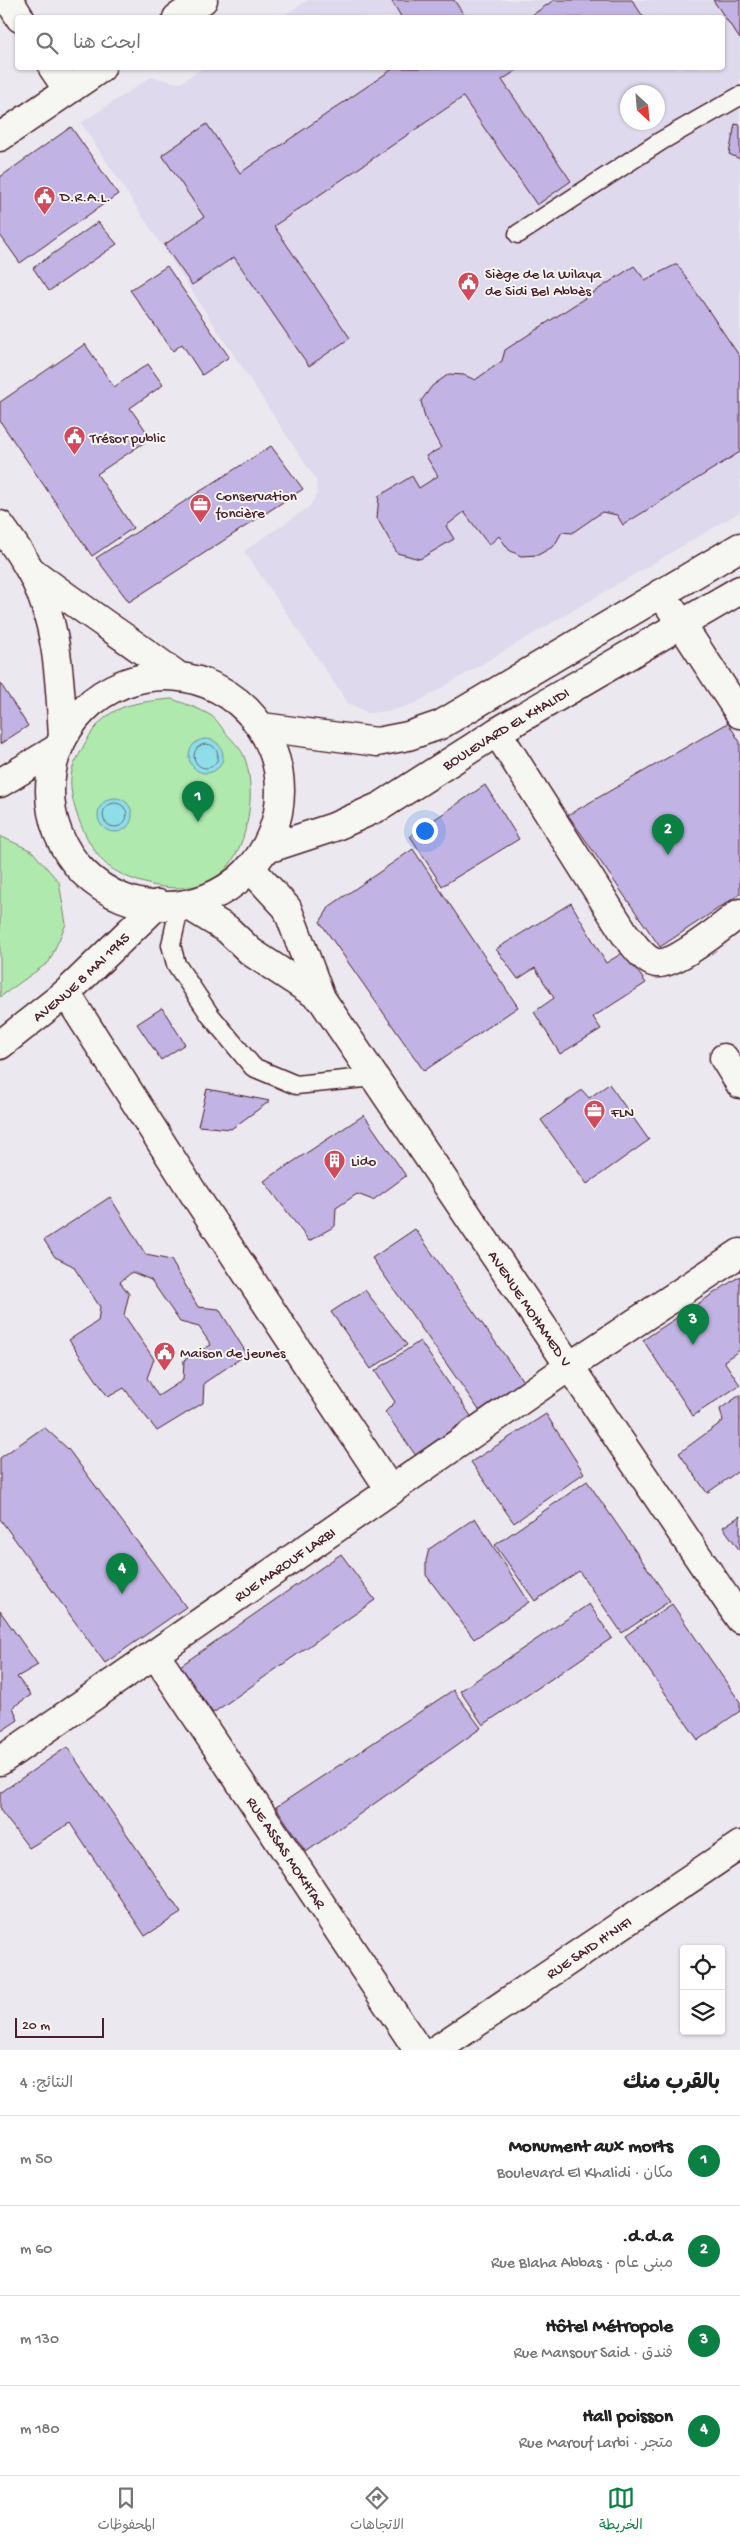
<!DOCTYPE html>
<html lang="ar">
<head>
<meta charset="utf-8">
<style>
  :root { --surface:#fff; --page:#f6f6f6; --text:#222; --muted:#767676; --line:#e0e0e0; --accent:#0b8043 }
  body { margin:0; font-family:"Gochi Hand","Playpen Sans Arabic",sans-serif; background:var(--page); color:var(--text); direction:rtl }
  .controls { position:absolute; right:15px; bottom:15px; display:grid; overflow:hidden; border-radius:5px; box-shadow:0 1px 4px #0004 }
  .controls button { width:45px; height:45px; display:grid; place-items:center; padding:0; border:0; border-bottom:1px solid var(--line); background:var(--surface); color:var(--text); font:25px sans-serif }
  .compass { position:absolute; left:620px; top:85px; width:45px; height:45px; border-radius:50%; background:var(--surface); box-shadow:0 1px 4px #0004; rotate:154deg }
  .scale { position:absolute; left:15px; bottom:12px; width:89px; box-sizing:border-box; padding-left:5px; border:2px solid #4a1f2b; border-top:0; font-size:14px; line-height:18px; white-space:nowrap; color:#4a1f2b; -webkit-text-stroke:4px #f6f6f2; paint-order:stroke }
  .you { position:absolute; left:424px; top:830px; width:18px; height:18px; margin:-12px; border:4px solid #fff; border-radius:50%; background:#1a73e8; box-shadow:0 0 0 8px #1a73e833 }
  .badge { display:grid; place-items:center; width:32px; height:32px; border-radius:50%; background:var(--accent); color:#fff; font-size:16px; font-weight:700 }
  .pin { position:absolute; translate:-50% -41px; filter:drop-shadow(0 1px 2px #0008) }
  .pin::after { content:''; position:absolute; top:26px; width:18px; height:15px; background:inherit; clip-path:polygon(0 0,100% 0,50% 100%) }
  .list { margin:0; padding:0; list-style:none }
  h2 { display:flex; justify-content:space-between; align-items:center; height:65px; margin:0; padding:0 20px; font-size:21px }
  h2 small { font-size:16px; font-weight:400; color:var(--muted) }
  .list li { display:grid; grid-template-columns:32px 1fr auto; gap:15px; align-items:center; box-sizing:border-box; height:90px; padding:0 20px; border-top:1px solid var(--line) }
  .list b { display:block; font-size:19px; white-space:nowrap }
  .list p { margin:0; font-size:16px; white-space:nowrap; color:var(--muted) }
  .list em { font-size:16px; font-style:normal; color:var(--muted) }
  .icon { flex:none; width:28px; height:28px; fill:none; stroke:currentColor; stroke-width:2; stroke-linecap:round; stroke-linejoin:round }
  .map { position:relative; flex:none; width:740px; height:2050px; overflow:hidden; direction:ltr }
  .search { position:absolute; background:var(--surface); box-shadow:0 1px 4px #0004; left:15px; right:15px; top:15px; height:55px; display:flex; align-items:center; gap:12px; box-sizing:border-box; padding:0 18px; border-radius:5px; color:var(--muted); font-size:19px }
  .sheet { height:425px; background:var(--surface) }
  nav { display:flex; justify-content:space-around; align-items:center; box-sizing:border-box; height:70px; border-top:1px solid var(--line); background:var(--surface); font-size:14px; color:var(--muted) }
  nav a { display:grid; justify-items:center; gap:2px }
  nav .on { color:var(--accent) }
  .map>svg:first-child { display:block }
  .built { fill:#ded9ec; fill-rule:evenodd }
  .green { fill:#afe9ad; stroke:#7c846c }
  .water { fill:#8ddee8; stroke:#72929c }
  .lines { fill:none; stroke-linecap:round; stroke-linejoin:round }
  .shore { stroke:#656b77; stroke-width:1 }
  .building { fill:#c1b3e4; stroke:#4a1f2b; fill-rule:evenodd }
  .service-casing { stroke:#4a1f2b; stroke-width:21 }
  .minor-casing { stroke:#4a1f2b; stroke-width:31 }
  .primary-casing { stroke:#4a1f2b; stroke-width:31 }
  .service { stroke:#f6f6f2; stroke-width:18 }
  .minor { stroke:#f6f6f2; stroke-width:28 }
  .primary { stroke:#f6f6f2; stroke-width:28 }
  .labels { text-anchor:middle; stroke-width:4; stroke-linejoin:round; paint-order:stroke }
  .poi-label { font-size:15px; fill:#4a1f2b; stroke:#f6f6f2; text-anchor:start }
  .street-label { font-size:15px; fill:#4a1f2b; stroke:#f6f6f2 }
</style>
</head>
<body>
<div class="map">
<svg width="740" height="2050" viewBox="0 0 740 2050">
  <rect width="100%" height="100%" fill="#ebe9ef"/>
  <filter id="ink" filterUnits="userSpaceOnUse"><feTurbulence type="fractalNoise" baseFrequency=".02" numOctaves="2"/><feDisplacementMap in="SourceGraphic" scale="10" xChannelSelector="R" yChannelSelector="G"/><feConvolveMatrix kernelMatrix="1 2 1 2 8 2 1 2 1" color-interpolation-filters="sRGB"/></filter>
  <g filter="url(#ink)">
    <path class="built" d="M308,0H740V512L416,703L390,711L368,713L348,703L244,551L309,507L317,494L316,480L81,123L151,77L180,83L203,68H722V18L281,17ZM628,92H658V122H628Z"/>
    <g class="green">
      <path d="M172,699C185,704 199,708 210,715C216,718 221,727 225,732C231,739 240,747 244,756C256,787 250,833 232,861C206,901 147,890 112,869C89,854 65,798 72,771C73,765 78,757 81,751C103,706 126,703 172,699Z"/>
      <polygon points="0,836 32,851 59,882 66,924 49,962 0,997"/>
    </g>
    <g class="water">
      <circle cx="206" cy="756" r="17"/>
      <circle cx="115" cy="815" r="17"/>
    </g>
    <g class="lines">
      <g class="shore">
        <circle cx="206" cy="756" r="12"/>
        <circle cx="115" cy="815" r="12"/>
      </g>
    </g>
    <g class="building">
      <polygon points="391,0 454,0 466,18 402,18"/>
      <polygon points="554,0 632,0 644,18 528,18"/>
      <polygon points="713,0 740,0 740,39"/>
      <polygon points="394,68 520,68 502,80 571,181 537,205 463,97 274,226 350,338 309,366 234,257 192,285 164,245 204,217 162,155 207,124 240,173"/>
      <polygon points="735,124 740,125 740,159 729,154"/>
      <polygon points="71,127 118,194 20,263 0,235 0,177"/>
      <polygon points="98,222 117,244 49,291 33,268"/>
      <polygon points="677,264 740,357 740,452 623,525 617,515 602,512 572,533 562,532 554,546 538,555 521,556 509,550 499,536 489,545 464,512 446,526 454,539 420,559 397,553 377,518 379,496 412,476 419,488 438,476 426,456 441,448 425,418 421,401 432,386 449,374 464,375 475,380 502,361 505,350 634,266 645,280"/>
      <polygon points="167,266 229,357 202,375 182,344 173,351 130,290"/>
      <polygon points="85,344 114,387 148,364 163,385 130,408 151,438 97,474 133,528 92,556 0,421 0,402"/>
      <polygon points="271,446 303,489 129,602 96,558"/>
      <polygon points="0,683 28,726 0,744"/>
      <polygon points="728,723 740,742 740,894 660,947 568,815"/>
      <polygon points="485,785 519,839 442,886 410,836"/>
      <polygon points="413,849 518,1007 424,1071 320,922 330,906"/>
      <polygon points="571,903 606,963 624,952 646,983 593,1017 601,1029 560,1054 534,1012 554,998 535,968 518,979 496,949"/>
      <polygon points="162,1008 185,1044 161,1060 137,1024"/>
      <polygon points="609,1084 649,1140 587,1184 541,1120 582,1090 589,1098"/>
      <polygon points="207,1089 270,1101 231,1129 198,1126"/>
      <polygon points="364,1115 406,1176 373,1200 357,1194 336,1208 335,1226 309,1241 264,1181"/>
      <path d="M110,1197L146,1255L171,1260L198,1307L219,1309L247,1354L204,1383L203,1403L157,1431L124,1388L108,1397L69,1340L98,1321L100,1307L73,1266L55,1257L44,1240ZM132,1272L151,1280L180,1322L199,1327L211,1345L184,1360L183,1380L158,1396L147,1378L154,1359L124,1315L129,1294L120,1282Z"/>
      <polygon points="415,1229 530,1391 486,1420 372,1258"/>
      <polygon points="740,1276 740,1350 724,1361 740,1385 693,1416 643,1340"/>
      <polygon points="365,1290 407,1345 371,1369 331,1312"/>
      <polygon points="420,1341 475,1422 419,1460 385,1412 395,1402 375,1371"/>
      <polygon points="740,1395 740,1470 707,1493 679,1453 723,1421 720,1409"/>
      <polygon points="546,1414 584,1473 514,1523 471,1462"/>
      <polygon points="44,1427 68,1449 186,1607 105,1663 0,1519 0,1458"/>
      <polygon points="587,1481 670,1601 622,1633 579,1571 535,1601 495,1545"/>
      <polygon points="740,1516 740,1551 723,1527"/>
      <polygon points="475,1518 529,1602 474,1639 426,1575 426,1561 429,1549"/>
      <polygon points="341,1554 375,1600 213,1713 180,1666"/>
      <polygon points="589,1604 612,1638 483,1725 460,1691"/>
      <polygon points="672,1604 740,1702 740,1711 698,1740 625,1636"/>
      <polygon points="0,1611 38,1665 17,1677 31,1695 13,1707 18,1720 0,1732"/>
      <polygon points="453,1690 481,1728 306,1852 276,1807"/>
      <polygon points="67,1747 181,1913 145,1936 70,1823 29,1848 0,1810 0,1793"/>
    </g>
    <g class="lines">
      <defs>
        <g id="service">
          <polyline points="518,234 661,141 740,96"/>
          <polyline points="180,904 171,945 176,964 210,1015 253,1067 296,1085 374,1077"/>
        </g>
        <g id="minor">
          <polyline points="9,0 20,18"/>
          <polyline points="177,18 203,0"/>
          <polyline points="53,68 68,90"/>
          <polyline points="0,137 101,68"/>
          <polyline points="661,593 740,714"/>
          <path d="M497,732L625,934C633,943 643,960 656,963C675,966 724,925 740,913"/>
          <polyline points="66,993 194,1194 391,1491"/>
          <polyline points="724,1058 740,1084"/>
          <path id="s1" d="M155,1654L418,2050"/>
          <path id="s2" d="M0,1761L570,1366L740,1253"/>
          <path id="s3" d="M436,2050L740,1845"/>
        </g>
        <g id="primary">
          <path d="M0,525C10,539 21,554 30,570C58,621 60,680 63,738"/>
          <path d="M30,570C79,607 129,640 178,676"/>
          <circle cx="165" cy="791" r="115"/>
          <polyline points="262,727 377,742 408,736 440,725 740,547"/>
          <polyline points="0,783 58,748"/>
          <path id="s4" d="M264,850L334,827L381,806L497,732L740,590"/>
          <path id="s5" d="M250,868L287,908L321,998L740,1619"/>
          <polyline points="186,904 227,929 251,952 321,998"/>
          <path id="s6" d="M0,1045L66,993L158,904"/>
        </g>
      </defs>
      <use href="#service" class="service-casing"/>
      <use href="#minor" class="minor-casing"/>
      <use href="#primary" class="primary-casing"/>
      <use href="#service" class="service"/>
      <use href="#minor" class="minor"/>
      <use href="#primary" class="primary"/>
    </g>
  </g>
  <defs>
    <symbol id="civic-pin" viewBox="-11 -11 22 30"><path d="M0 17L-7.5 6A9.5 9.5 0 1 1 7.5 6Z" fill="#d1495b" stroke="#f6f6f2"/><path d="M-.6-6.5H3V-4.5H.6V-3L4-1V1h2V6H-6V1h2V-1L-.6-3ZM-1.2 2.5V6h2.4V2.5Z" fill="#fff"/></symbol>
    <symbol id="office-pin" viewBox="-11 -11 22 30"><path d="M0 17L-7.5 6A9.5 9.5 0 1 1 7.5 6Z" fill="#d1495b" stroke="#f6f6f2"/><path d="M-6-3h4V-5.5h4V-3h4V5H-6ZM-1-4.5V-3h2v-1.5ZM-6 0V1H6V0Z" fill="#fff"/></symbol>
    <symbol id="building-pin" viewBox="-11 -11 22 30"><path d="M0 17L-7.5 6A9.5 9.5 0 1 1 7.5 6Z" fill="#d1495b" stroke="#f6f6f2"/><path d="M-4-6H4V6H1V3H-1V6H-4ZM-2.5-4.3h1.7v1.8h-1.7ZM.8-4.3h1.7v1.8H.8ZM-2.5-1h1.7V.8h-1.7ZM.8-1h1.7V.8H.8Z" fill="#fff"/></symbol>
  </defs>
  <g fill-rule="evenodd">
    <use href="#civic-pin" x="32" y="184" width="25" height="34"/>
    <use href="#civic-pin" x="456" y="270" width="25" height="34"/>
    <use href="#civic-pin" x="62" y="424" width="25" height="34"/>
    <use href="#office-pin" x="188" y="492" width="25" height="34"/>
    <use href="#office-pin" x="582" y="1098" width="25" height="34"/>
    <use href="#building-pin" x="322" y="1148" width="25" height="34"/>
    <use href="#civic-pin" x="152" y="1340" width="25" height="34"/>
  </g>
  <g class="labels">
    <g class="poi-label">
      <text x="60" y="201">D.R.A.L.</text>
      <text x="485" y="278">Siège de la Wilaya<tspan x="485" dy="17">de Sidi Bel Abbès</tspan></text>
      <text x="90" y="442">Trésor public</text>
      <text x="216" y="500">Conservation<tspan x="216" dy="17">foncière</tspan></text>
      <text x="611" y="1116">FLN</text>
      <text x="351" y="1165">Lido</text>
      <text x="180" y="1357">Maison de jeunes</text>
    </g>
    <g class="street-label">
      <text dy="5" stroke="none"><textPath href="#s4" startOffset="272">BOULEVARD EL KHALIDI</textPath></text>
      <text dy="5" stroke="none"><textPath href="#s6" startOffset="106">AVENUE 8 MAI 1945</textPath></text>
      <text dy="5" stroke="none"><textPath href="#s5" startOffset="525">AVENUE MOHAMED V</textPath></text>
      <text dy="5" stroke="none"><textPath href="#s2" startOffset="346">RUE MAROUF LARBI</textPath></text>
      <text dy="5" stroke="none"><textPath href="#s1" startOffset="238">RUE ASSAS MOKHTAR</textPath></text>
      <text dy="5" stroke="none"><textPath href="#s3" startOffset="184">RUE SAID H'NIFI</textPath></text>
    </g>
  </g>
</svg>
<div class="controls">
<button><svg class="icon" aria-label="locate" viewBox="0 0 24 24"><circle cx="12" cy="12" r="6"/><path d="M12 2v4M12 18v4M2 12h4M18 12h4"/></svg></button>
<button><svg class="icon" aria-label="layers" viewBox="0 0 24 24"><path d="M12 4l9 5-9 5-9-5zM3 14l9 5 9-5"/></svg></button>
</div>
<svg class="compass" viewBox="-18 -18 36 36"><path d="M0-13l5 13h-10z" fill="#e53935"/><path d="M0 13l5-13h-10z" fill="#767676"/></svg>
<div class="scale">20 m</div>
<div class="you"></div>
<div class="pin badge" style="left:198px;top:822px">1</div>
<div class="pin badge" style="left:668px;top:855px">2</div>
<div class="pin badge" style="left:693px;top:1345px">3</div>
<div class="pin badge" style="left:122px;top:1594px">4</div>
<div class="search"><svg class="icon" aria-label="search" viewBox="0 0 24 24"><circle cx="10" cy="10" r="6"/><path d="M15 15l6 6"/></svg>ابحث هنا</div>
</div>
<section class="sheet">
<h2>بالقرب منك<small>النتائج: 4</small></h2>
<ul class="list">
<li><span class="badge">1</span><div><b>Monument aux morts</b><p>مكان · Boulevard El Khalidi</p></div><em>50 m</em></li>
<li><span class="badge">2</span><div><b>d.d.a.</b><p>مبنى عام · Rue Blaha Abbas</p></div><em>60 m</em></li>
<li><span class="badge">3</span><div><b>Hôtel Métropole</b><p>فندق · Rue Mansour Said</p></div><em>130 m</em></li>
<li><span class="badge">4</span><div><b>Hall poisson</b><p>متجر · Rue Marouf Larbi</p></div><em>180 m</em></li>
</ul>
</section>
<nav>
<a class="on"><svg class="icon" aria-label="map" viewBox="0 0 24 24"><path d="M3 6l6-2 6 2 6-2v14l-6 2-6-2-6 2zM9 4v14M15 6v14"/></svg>الخريطة</a>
<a><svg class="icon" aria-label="directions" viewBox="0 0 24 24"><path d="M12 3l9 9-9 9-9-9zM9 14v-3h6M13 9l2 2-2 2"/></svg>الاتجاهات</a>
<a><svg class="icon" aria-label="saved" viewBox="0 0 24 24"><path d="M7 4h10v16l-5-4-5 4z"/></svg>المحفوظات</a>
</nav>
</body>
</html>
